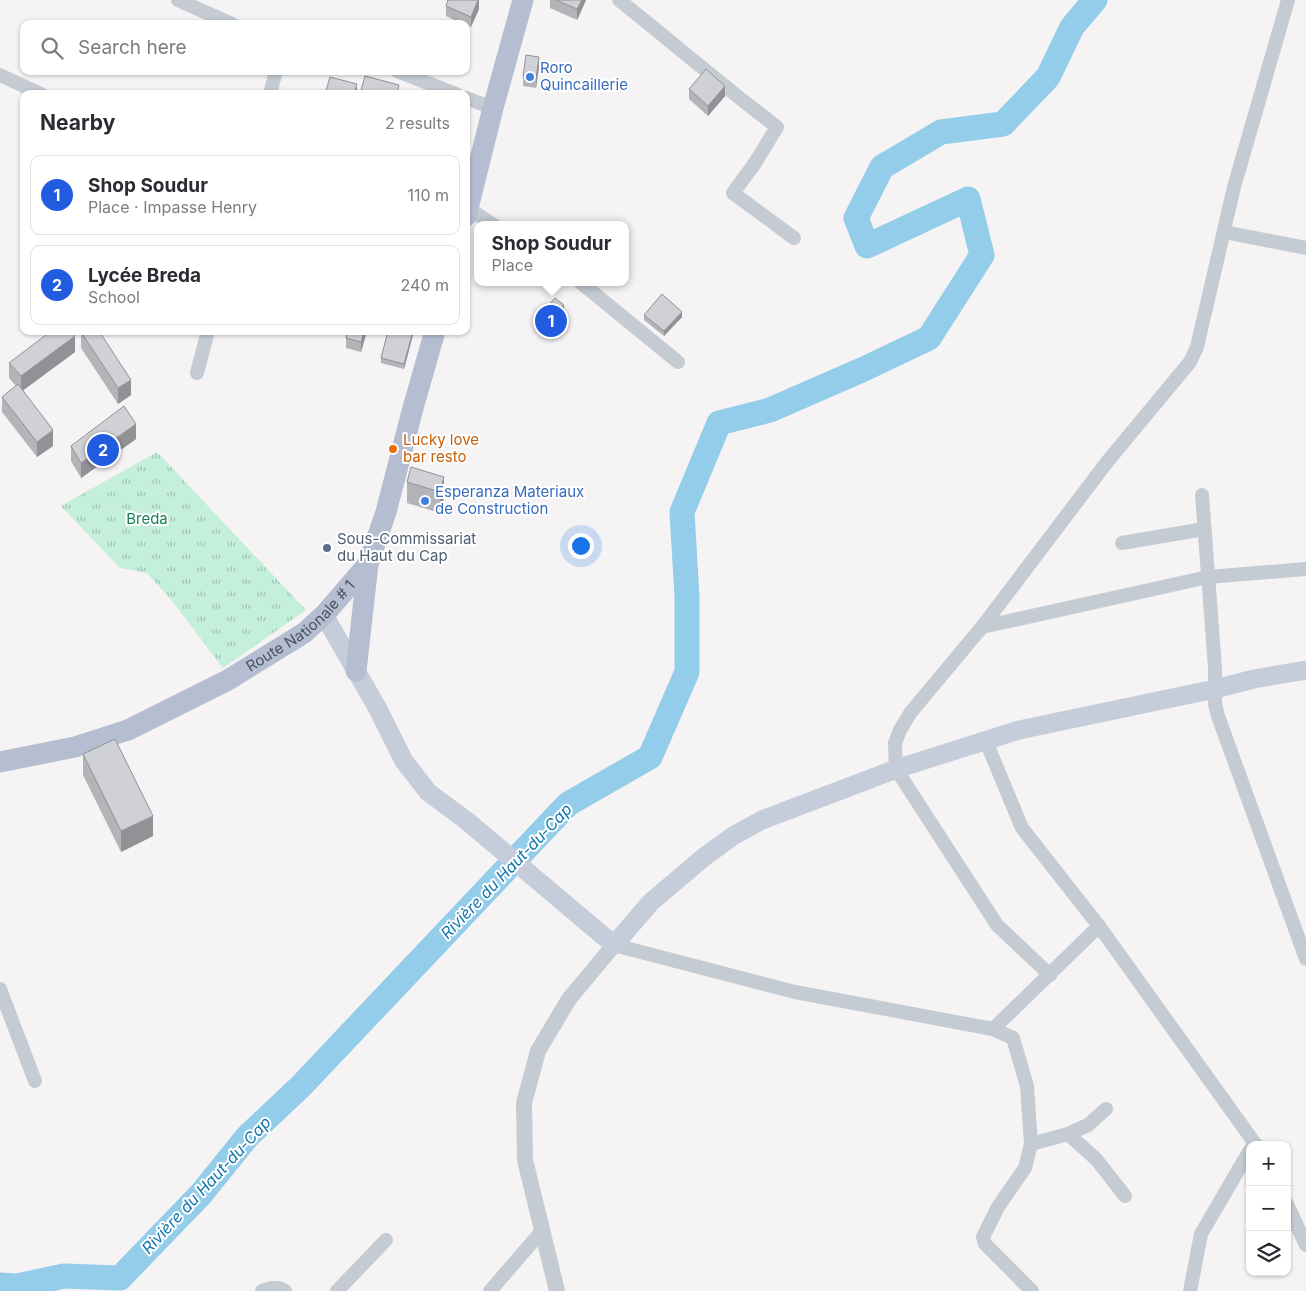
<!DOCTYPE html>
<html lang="en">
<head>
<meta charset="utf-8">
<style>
  :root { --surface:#fff; --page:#f7f7f7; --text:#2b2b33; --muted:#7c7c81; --line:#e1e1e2; --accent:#215ce0 }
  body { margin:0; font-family:Inter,sans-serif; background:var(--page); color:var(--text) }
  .controls { position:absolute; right:15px; bottom:15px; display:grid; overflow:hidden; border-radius:10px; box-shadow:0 1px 4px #0004 }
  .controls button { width:45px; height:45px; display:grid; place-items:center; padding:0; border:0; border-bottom:1px solid var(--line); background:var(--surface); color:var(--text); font:25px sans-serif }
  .you { position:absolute; left:580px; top:545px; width:18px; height:18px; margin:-12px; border:4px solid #fff; border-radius:50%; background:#1a73e8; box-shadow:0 0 0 8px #1a73e833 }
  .badge { display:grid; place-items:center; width:32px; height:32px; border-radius:50%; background:var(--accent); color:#fff; font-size:16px; font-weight:700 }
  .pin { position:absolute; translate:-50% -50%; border:2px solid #fff; box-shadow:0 1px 5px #0006 }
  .popup { position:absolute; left:474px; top:221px; width:155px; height:65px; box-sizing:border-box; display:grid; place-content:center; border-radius:10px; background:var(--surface); filter:drop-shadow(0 1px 4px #0005); font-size:16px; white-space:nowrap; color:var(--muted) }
  .popup b { font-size:19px; color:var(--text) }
  .popup::after { content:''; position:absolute; left:50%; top:100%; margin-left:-10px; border:10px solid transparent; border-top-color:var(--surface) }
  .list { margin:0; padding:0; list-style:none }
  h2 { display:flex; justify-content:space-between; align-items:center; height:65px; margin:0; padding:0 20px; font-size:21px }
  h2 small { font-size:16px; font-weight:400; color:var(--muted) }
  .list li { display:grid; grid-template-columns:32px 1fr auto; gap:15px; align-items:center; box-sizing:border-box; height:80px; margin:0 10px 10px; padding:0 10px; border:1px solid var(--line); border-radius:10px }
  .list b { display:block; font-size:19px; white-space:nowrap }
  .list p { margin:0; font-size:16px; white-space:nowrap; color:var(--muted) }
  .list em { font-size:16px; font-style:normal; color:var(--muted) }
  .icon { flex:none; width:28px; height:28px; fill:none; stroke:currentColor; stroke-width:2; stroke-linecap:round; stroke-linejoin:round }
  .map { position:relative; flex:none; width:1306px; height:1291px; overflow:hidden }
  .search { position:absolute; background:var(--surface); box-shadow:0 1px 4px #0004; left:20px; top:20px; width:450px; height:55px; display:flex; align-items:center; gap:12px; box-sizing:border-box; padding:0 18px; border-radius:10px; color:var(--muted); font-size:19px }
  .panel { position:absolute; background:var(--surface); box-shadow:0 1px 4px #0004; left:20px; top:90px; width:450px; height:245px; border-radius:10px }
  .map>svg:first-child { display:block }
  .park { fill:url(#park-tufts) }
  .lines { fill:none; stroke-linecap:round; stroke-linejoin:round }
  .river { stroke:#93cdea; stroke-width:25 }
  .minor { stroke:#c4cbd3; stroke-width:14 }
  .tertiary { stroke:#c4cbd3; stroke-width:16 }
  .secondary { stroke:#c6cdda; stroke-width:19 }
  .primary { stroke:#b4bed0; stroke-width:21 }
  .wall { fill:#b3b4b8 }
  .shaded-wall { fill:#929296 }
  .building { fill:#d0d1d6; stroke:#929296 }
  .shop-dot { fill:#3f7fe0; stroke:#fff; stroke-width:2 }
  .food-dot { fill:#e8710a; stroke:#fff; stroke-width:2 }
  .service-dot { fill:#5c6f8a; stroke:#fff; stroke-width:2 }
  .labels { text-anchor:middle; stroke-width:4; stroke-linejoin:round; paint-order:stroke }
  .shop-label { font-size:15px; fill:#366cbe; stroke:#fff; text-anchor:start }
  .food-label { font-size:15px; fill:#c56008; stroke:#fff; text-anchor:start }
  .park-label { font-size:15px; fill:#1b815b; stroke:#fff }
  .service-label { font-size:15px; fill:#4e5e75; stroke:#fff; text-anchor:start }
  .street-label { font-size:15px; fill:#4b5360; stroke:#fff }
  .water-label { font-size:16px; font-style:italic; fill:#1177ac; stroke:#fff }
</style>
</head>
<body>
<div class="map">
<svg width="1306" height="1291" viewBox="0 0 1306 1291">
  <defs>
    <pattern id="park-tufts" width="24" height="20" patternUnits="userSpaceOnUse" patternTransform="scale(1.25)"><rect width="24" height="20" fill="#c4efda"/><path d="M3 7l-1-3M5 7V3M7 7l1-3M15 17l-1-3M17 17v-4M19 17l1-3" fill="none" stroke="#a1c4b4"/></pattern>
  </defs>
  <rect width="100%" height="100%" fill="#f5f3f3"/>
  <polygon class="park" points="157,452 306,610 223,668 173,602 147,573 120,568 61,506"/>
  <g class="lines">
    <polyline class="river" points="0,1285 17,1286 64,1276 120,1278 201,1194 247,1137 301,1086 568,804 650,757 687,672 687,597 682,512 719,423 770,410 864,369 929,338 982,255 968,199 867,246 856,218 882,167 941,132 1003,124 1048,77 1072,27 1095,0"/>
    <g class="minor">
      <polyline points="178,0 232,24"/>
      <path d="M619,0C672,42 723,86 777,127L755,163L733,193L794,238"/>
      <polyline points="397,71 456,94"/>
      <polyline points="0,75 41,94"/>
      <polyline points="270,94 276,71"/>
      <polyline points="466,98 493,108"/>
      <polyline points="468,208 494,225"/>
      <polyline points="1224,232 1306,248"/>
      <polyline points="580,282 678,362"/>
      <polyline points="197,373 208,331"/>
      <polyline points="1202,495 1215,668 1215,704 1218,716 1306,959"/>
      <polyline points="1122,543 1204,529"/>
      <polyline points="982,627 1208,577 1306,569"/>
      <polyline points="985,739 1022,828 1099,926 1256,1145"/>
      <polyline points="614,945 795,992 993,1029 1013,1038 1027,1086 1031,1144 1025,1168 998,1207 983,1237 985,1244 1032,1291"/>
      <polyline points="1050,975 997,925 896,769 895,743 900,730 911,712 982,627 1107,462 1190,362 1197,347 1234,187 1288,0"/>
      <polyline points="0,989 35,1081"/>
      <polyline points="993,1029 1099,926"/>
      <polyline points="1068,1134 1096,1159 1125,1196"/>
      <polyline points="1031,1144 1068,1134 1088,1125 1106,1109"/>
      <polyline points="1287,1204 1306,1245"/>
      <path d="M262,1291C270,1288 278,1286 285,1291"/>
      <polyline points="337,1291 386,1240"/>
      <polyline points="490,1291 541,1232"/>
      <polyline points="1190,1291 1201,1234 1250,1150"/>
    </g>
    <polyline class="tertiary" points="557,1291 525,1160 524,1103 538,1051 569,999 614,945"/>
    <polyline class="secondary" points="324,615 378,709 404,761 428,792 467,821 614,945 651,902 704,857 733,836 762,820 896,769 1019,730 1215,689 1254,679 1306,670"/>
    <g class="primary">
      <polyline points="466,216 493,108 523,0"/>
      <polyline points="356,671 368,564"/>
      <path id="s1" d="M0,762L75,747L128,730L228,680L304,633L324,615L368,564L386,512L413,408L435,331"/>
    </g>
  </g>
  <g class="wall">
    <polygon points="479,0 479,9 471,27 466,26 466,24 462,24 446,16 446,6"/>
    <polygon points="550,0 586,0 577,20 550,8"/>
    <polygon points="539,67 536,88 523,86 523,76"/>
    <polygon points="689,89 725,96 708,116 689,99"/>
    <polygon points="644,315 682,317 664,336 644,320"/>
    <polygon points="564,316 547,334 538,327 538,317"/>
    <polygon points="347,331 367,331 361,352 346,348 346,338"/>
    <polygon points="388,331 414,331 404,369 381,363 381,358"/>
    <polygon points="81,332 131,395 118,404 81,348"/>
    <polygon points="75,352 23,390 53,446 37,457 2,412 2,397 16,386 9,378 9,363"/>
    <polygon points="136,439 81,478 71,461 71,446"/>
    <polygon points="444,477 444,498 440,513 407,503 407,482"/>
    <polygon points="83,754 153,836 121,852 83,775"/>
  </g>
  <g class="shaded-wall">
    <polygon points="478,0 479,0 479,9 471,27 471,17"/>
    <polygon points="582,0 586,0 577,20 577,9"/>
    <polygon points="539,57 539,67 536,88 536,78"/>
    <polygon points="357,84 357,94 354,94"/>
    <polygon points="725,86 725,96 708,116 708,106"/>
    <polygon points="564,305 564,316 547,334 547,324"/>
    <polygon points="682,312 682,317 664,336 664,331"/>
    <polygon points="364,331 367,331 361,352 361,342"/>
    <polygon points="413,331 414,331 404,369 404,364"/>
    <polygon points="75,336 75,352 21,392 21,376"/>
    <polygon points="131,380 131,395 118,404 118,388"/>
    <polygon points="136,424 136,439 81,478 81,463"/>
    <polygon points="53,430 53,446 37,457 37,442"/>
    <polygon points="444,477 444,498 440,513 440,492"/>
    <polygon points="153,816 153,836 121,852 121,831"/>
  </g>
  <g class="building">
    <polygon points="448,0 478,0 471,17 446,6"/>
    <polygon points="556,0 582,0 577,9"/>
    <polygon points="526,55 539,57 536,78 523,76"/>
    <polygon points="706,69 725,86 708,106 689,89"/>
    <polygon points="365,76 399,85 397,94 360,94"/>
    <polygon points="330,77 357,84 354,94 325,94"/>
    <polygon points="662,294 682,312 664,331 644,315"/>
    <polygon points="555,298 564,305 547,324 538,317"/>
    <polygon points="51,331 71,331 75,336 21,376 9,363"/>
    <polygon points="83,331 99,331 131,380 118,388 81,332"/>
    <polygon points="347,331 364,331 361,342 346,338"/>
    <polygon points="388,331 413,331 404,364 381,358"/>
    <polygon points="18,384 53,430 37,442 2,397"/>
    <polygon points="124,406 136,424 81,463 71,446"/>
    <polygon points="411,467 444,477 440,492 407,482"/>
    <polygon points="115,739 153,816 121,831 83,754"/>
  </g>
  <g class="shop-dot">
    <circle cx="530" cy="77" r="5"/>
    <circle cx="425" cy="501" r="5"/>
  </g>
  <circle class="food-dot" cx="393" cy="449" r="5"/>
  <circle class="service-dot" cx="327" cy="548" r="5"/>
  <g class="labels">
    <g class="shop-label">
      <text x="540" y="73">Roro<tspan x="540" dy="17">Quincaillerie</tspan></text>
      <text x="435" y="497">Esperanza Materiaux<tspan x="435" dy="17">de Construction</tspan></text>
    </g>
    <g class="food-label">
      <text x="403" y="445">Lucky love<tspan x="403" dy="17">bar resto</tspan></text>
    </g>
    <g class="park-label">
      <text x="147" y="524">Breda</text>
    </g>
    <g class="service-label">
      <text x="337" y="544">Sous-Commissariat<tspan x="337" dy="17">du Haut du Cap</tspan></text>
    </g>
    <g class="street-label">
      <text dy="5" stroke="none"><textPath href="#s1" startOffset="335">Route Nationale # 1</textPath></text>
    </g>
    <g class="water-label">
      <text transform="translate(506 871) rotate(-46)" y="6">Rivière du Haut-du-Cap</text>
      <text transform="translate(206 1185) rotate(-47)" y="6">Rivière du Haut-du-Cap</text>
    </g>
  </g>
</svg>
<div class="controls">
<button>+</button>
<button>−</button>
<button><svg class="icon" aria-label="layers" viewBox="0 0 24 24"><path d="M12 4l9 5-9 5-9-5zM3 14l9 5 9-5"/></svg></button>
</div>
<div class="you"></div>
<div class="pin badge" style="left:551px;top:321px">1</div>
<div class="popup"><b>Shop Soudur</b>Place</div>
<div class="pin badge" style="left:103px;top:450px">2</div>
<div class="search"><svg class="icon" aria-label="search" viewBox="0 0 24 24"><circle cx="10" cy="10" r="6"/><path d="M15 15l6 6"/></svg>Search here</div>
<section class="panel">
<h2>Nearby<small>2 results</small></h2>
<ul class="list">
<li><span class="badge">1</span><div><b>Shop Soudur</b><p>Place · Impasse Henry</p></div><em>110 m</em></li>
<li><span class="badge">2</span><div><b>Lycée Breda</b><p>School</p></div><em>240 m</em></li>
</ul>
</section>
</div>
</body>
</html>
